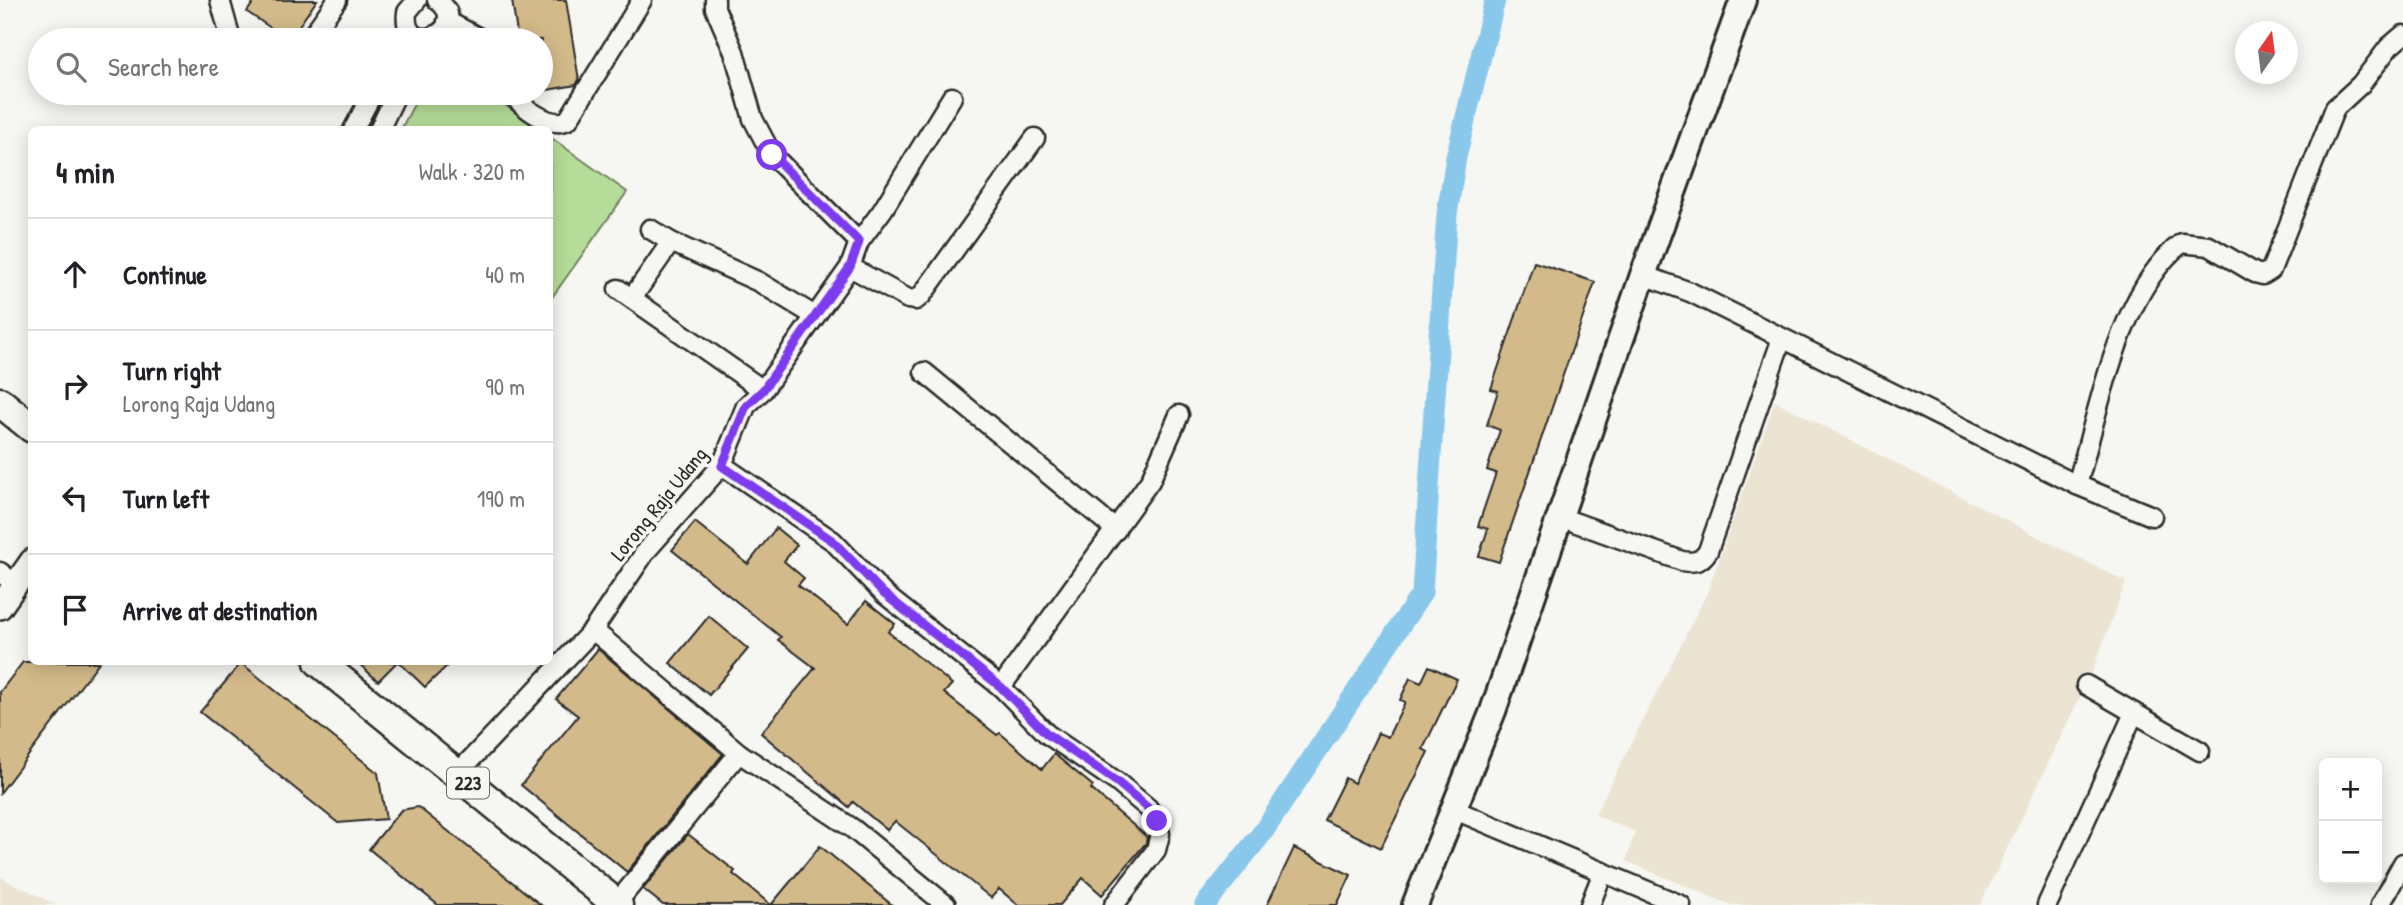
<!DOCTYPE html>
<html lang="en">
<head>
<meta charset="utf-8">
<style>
  :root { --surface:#fff; --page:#f2f2f2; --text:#202124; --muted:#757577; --line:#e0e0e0 }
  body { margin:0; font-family:"Patrick Hand",sans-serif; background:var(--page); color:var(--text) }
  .controls { position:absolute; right:21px; bottom:21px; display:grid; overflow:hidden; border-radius:10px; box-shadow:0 4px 18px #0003 }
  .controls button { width:63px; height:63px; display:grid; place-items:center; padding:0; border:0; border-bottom:2px solid var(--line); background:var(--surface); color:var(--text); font:35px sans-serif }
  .compass { position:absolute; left:2235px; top:21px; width:63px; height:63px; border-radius:50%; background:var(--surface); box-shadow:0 4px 18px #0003; rotate:14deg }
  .stop { position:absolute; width:21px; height:21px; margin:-16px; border:5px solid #7c3aed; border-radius:50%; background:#fff }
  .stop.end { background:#7c3aed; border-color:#fff; box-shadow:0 2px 7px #0008 }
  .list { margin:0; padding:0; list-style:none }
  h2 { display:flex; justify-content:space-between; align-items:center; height:91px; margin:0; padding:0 28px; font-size:30px }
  h2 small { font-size:23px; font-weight:400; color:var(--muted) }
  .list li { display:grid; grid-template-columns:46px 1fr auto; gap:21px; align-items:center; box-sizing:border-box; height:112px; padding:0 28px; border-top:2px solid var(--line) }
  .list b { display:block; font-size:26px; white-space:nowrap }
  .list p { margin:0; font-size:23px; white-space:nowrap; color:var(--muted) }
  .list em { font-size:23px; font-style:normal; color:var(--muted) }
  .icon { flex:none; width:38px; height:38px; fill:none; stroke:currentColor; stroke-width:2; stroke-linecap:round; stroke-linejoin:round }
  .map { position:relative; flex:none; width:2403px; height:905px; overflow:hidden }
  .search { position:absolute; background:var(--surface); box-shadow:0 4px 18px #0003; left:28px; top:28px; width:525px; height:77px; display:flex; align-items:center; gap:18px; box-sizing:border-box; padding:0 24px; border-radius:38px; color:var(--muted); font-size:26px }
  .panel { position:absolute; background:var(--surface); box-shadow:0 4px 18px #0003; left:28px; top:126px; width:525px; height:539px; border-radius:10px }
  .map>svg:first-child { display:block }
  .built { fill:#ece4d3 }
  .green { fill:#b5dc98; stroke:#708462; stroke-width:2 }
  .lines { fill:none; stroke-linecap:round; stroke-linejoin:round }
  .canal { stroke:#8ac8eb; stroke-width:21 }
  .building { fill:#d3ba8a; stroke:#2b2b2b; stroke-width:2 }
  .minor-casing { stroke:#2b2b2b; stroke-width:23 }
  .tertiary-casing { stroke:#2b2b2b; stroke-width:28 }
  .secondary-casing { stroke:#2b2b2b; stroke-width:30 }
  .primary-casing { stroke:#2b2b2b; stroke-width:33 }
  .minor { stroke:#f6f6f2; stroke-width:18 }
  .tertiary { stroke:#f6f6f2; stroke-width:23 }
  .secondary { stroke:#f6f6f2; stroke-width:24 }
  .primary { stroke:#f6f6f2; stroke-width:28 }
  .route { stroke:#7c3aed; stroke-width:9 }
  .labels { text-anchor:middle; stroke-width:7; stroke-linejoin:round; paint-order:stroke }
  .shield { fill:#f6f6f2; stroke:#686867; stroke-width:2 }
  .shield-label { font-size:19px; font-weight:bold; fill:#2b2b2b }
  .street-label { font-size:21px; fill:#2b2b2b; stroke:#f6f6f2 }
</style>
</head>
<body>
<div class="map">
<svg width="2403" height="905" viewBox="0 0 2403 905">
  <rect width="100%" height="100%" fill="#f6f6f2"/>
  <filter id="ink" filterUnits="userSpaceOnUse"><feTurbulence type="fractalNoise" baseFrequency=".0143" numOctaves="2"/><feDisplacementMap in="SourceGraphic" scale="14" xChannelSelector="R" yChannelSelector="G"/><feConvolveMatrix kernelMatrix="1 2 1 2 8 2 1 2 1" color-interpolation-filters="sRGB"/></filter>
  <g filter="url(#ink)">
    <g class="built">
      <polygon points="1775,401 2126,582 2092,672 1980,905 1731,905 1626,861 1635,832 1595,815 1707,593"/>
      <polygon points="0,877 57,905 0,905"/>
    </g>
    <g class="green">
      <polygon points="420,93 488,93 539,129 401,129"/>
      <polygon points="550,137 627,192 550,300"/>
    </g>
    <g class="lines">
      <polyline class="canal" points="1205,905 1263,832 1422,593 1447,214 1456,157 1495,0"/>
    </g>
    <g class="building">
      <polygon points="255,0 317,0 289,40 247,12"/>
      <polygon points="512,0 566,0 579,80 576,85 541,91 541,40 518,40"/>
      <polygon points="1534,262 1595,282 1499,562 1479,556 1488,529 1478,526 1496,473 1487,470 1500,430 1487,425 1498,391 1491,389"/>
      <polygon points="695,522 748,564 776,528 797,545 784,561 804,578 798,585 848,624 866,601 895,624 888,632 952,684 944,693 997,735 1000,733 1042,769 1054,754 1093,786 1091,789 1147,837 1146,843 1102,895 1083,878 1060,905 1018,905 999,889 991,898 895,821 887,830 853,802 849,807 761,733 815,668 778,640 781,637 672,550"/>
      <polygon points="709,616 748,649 709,695 670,663"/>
      <polygon points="598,649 723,754 627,872 521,785 578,716 556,699"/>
      <polygon points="23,662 99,662 0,793 0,692"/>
      <polygon points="357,662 397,662 378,681"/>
      <polygon points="399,662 451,662 425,687"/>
      <polygon points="241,663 378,773 386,819 338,823 200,712"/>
      <polygon points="1429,666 1457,679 1423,749 1428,752 1381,848 1324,820 1345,778 1354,783 1378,733 1388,737 1405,702 1400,700 1410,678 1421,683"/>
      <polygon points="418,807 482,858 541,905 438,905 369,849 401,810"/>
      <polygon points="688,834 735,871 733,874 771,905 663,905 643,889"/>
      <polygon points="820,846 892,905 771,905"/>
      <polygon points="1294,848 1351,875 1337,905 1267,905"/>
    </g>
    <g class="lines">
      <defs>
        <g id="minor">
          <polyline points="220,0 231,40"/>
          <path d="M417,0L407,12C401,62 476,29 437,0"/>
          <polyline points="715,0 715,8 734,52 753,119 772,155 859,242"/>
          <polyline points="447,21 483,40"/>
          <polyline points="309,40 337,0"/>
          <path d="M511,93C522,107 550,129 568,120L642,0"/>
          <polyline points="353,130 373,93"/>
          <polyline points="379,130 397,93"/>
          <polyline points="650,229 671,242 759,282 815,316"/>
          <polyline points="850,267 908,299 916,300 922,295 1035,138"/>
          <polyline points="1643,275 1690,292 2077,485 2152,516"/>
          <polyline points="618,289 763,390"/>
          <polyline points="632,298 671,242"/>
          <polyline points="924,372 1116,530"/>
          <polyline points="722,465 833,541 883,593 1001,687 1047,734 1117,782 1148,808 1157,821 1160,834 1156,850 1114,905"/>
          <path d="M2077,485C2098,413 2120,289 2182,243L2209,246L2255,273L2263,275L2271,270L2335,108L2361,84L2389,47L2403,35"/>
          <path d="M1560,517L1682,561C1694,563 1701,562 1708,551L1782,338"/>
          <polyline points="0,572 16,585"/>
          <polyline points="593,630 739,753 852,828 946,905"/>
          <polyline points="2086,685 2200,751"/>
          <polyline points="1001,687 1150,481 1179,415"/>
          <polyline points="457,774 593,630 646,551 722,465 746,406 763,390 850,267 859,242 882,211 952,97"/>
          <polyline points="1455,810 1681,905"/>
          <polyline points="616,904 739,753"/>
          <polyline points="1590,905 1603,872"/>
          <polyline points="2047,905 2134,713"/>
          <polyline points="2380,905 2403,863"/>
        </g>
        <polyline id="tertiary" points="0,607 32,561"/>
        <polyline id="secondary" points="1415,905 1493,711 1643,275 1743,0"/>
        <g id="primary">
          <polyline points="0,402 32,428"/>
          <polyline points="319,662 618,905"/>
        </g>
      </defs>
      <use href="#minor" class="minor-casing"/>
      <use href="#tertiary" class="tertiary-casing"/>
      <use href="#secondary" class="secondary-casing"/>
      <use href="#primary" class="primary-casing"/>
      <use href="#minor" class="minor"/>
      <use href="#tertiary" class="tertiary"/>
      <use href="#secondary" class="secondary"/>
      <use href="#primary" class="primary"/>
    </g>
  </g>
  <g class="lines" filter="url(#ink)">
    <polyline class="route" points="772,155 859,242 850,267 763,390 746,406 722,466 833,541 883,593 1001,687 1047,734 1117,782 1148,808 1157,821"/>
  </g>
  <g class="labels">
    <rect class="shield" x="447" y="767.5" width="42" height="31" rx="5"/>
    <g class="shield-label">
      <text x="468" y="790">223</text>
    </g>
    <g class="street-label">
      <text transform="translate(659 504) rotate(-51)" y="7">Lorong Raja Udang</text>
    </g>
  </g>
</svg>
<div class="controls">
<button>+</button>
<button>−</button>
</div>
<svg class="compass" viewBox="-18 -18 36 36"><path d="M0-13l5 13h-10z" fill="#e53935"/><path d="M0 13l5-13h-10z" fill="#757577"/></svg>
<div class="stop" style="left:772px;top:155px"></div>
<div class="stop end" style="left:1157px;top:821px"></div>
<div class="search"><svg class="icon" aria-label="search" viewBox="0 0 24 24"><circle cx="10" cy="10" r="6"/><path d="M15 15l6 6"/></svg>Search here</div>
<section class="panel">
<h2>4 min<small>Walk · 320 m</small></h2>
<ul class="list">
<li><svg class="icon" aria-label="ahead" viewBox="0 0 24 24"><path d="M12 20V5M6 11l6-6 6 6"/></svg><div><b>Continue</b></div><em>40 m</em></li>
<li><svg class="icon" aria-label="right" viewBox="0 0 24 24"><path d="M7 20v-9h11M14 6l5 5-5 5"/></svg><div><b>Turn right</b><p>Lorong Raja Udang</p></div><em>90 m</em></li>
<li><svg class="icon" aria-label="left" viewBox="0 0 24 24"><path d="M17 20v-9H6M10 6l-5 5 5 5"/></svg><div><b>Turn left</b></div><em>190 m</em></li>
<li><svg class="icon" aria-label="arrive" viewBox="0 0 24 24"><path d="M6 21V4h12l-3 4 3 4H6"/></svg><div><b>Arrive at destination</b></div></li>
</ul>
</section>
</div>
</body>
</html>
